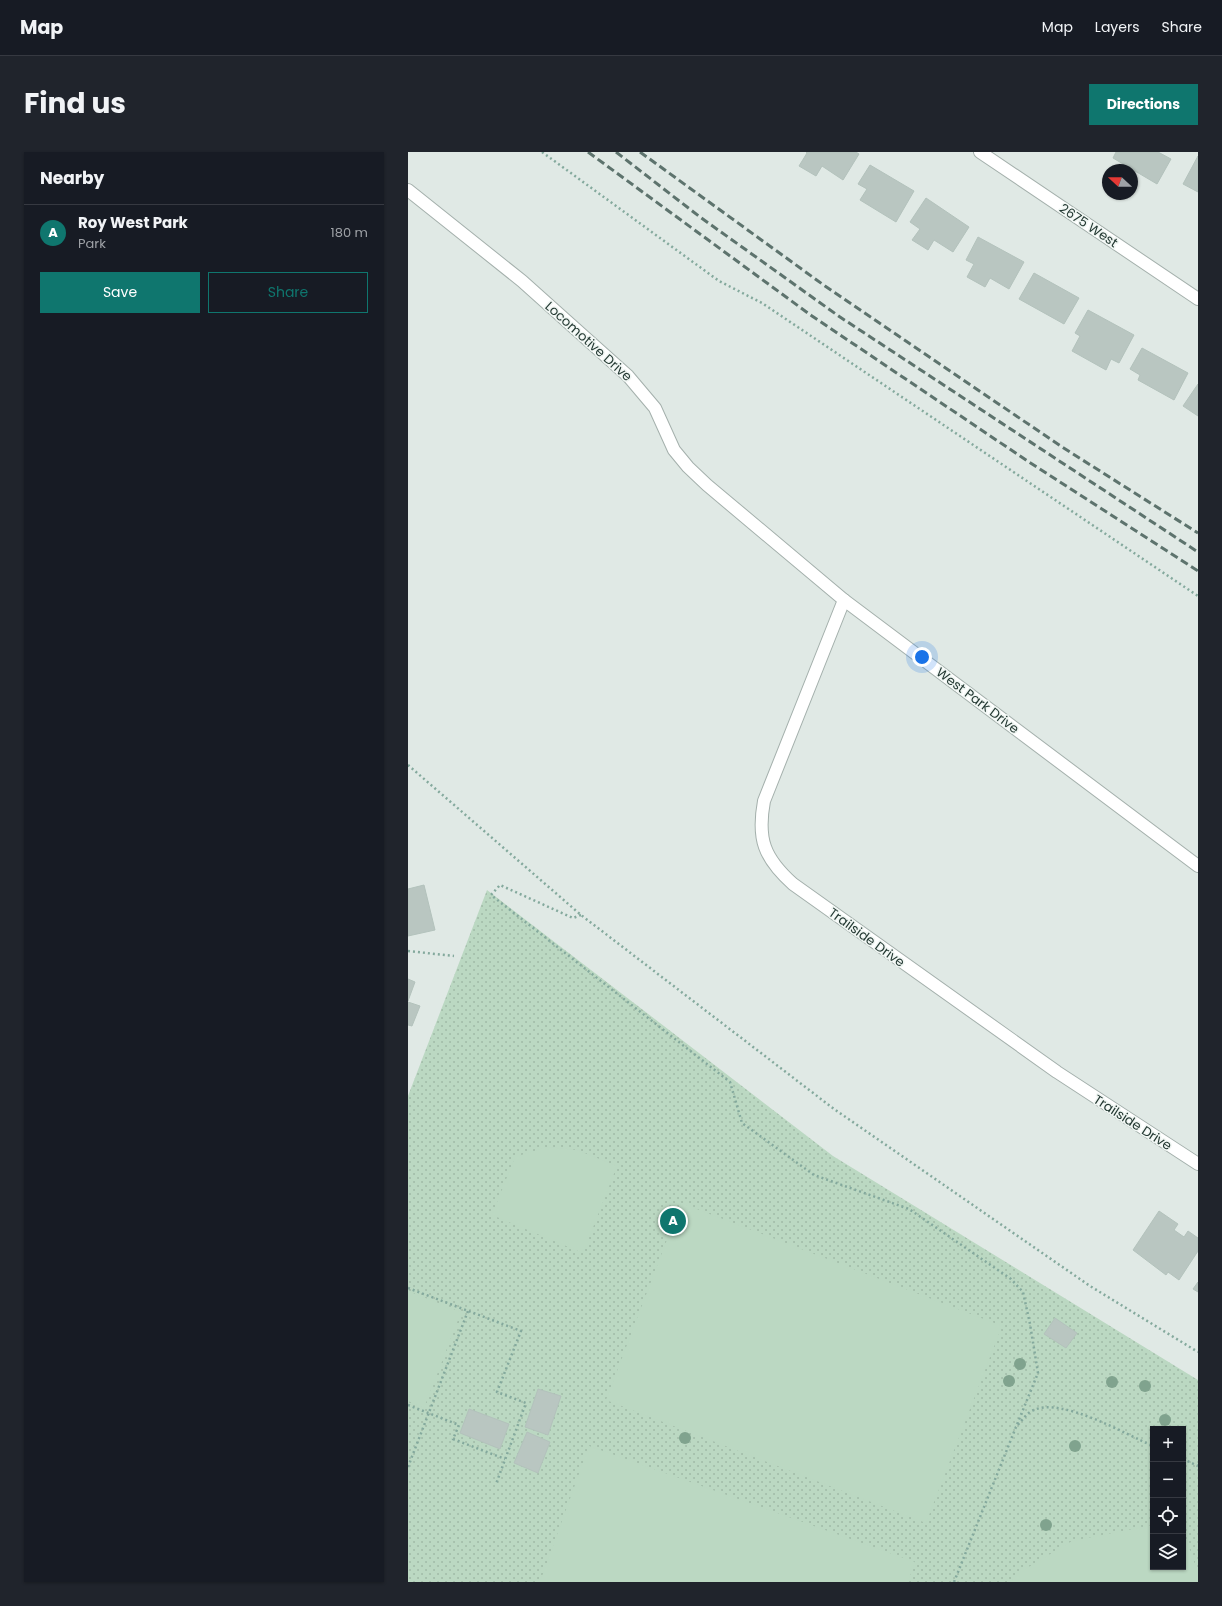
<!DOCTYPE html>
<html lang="en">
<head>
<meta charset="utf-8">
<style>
  :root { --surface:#171b24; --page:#20242c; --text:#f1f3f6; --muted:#9ea1a6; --line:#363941; --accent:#0f766e }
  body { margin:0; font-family:Poppins,sans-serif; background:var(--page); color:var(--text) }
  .controls { position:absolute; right:12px; bottom:12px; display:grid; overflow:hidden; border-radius:0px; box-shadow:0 1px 3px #0004 }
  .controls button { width:36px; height:36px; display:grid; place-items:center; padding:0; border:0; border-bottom:1px solid var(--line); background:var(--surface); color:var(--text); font:20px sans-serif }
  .compass { position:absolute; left:694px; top:12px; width:36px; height:36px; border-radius:50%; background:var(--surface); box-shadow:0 1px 3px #0004; rotate:291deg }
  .you { position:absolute; left:514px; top:505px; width:14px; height:14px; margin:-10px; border:3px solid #fff; border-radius:50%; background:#1a73e8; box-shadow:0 0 0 6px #1a73e833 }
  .badge { display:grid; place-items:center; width:26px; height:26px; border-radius:50%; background:var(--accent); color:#fff; font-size:13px; font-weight:700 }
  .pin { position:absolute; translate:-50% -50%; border:2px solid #fff; box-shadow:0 1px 4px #0006 }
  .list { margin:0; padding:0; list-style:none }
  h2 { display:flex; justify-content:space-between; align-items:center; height:52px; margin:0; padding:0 16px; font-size:17px }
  h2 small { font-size:13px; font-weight:400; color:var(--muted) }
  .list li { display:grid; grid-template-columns:26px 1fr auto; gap:12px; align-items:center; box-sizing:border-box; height:56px; padding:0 16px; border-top:1px solid var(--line) }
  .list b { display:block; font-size:15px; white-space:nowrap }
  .list p { margin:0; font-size:13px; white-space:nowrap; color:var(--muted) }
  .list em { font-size:13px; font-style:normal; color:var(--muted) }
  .actions { display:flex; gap:8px; padding:12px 16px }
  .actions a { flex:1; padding:9px 0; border:1px solid var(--accent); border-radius:0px; text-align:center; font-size:14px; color:var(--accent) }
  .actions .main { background:var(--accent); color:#fff }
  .icon { flex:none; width:22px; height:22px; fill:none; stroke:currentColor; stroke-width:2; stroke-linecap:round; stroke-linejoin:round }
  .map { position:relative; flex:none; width:790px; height:1430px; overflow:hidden; border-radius:0px }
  header { display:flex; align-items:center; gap:24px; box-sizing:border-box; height:56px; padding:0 20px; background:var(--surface); border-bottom:1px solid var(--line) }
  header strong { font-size:19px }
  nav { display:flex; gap:22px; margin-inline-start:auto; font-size:14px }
  .intro { display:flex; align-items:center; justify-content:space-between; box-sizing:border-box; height:96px; padding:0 24px }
  h1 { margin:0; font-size:28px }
  .button { padding:10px 18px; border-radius:0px; background:var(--accent); color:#fff; font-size:14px; font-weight:700 }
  main { display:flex; gap:24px; padding:0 24px }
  aside { flex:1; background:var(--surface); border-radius:0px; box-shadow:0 1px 3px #0004 }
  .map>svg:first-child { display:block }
  .park { fill:url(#park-dots); fill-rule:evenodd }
  .pitch { fill:#bbd8c2 }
  .building { fill:#b9c6c1; stroke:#b3c2bc }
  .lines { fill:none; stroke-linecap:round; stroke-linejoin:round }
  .minor-casing { stroke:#a4b0ac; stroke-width:14 }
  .path { stroke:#84a99d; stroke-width:2.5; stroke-dasharray:2 3; stroke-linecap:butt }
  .minor { stroke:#fff; stroke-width:12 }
  .rail { stroke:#5d736d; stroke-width:3; stroke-dasharray:8 4; stroke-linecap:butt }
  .tree { fill:#80a38e }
  .labels { text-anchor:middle; stroke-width:3; stroke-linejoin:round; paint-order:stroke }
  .street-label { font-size:13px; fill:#233832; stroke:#f0f6f3 }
</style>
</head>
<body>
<header>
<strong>Map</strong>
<nav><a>Map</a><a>Layers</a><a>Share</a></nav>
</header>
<div class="intro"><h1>Find us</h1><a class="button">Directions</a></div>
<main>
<aside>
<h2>Nearby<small></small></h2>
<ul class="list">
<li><span class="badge">A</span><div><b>Roy West Park</b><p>Park</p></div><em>180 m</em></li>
</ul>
<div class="actions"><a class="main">Save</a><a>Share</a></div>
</aside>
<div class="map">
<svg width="790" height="1430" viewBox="0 0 790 1430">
  <defs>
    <pattern id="park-dots" width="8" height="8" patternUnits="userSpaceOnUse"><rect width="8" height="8" fill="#bbd8c2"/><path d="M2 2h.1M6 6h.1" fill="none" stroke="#a0baa7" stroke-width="1.8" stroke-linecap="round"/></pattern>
  </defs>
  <rect width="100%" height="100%" fill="#e0e9e5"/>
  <path class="park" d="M79,738L425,1004L790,1228V1430H0V944ZM745,1277H775V1415H745Z"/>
  <g class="pitch">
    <polygon points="139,995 169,998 209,1014 175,1101 84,1063 107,1005"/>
    <polygon points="273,1051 594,1174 518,1371 198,1248"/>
    <polygon points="0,1139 53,1160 16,1256 0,1249"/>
    <polygon points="181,1294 507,1410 500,1430 132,1430"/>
    <polygon points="745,1373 745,1415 775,1415 775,1378 790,1421 790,1430 602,1430 614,1419 664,1389"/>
  </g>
  <g class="building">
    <polygon points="398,0 448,0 451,2 435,28 414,14 408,24 391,14 399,1"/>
    <polygon points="708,0 750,0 763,7 749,32 705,6"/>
    <polygon points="790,4 790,40 775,32"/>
    <polygon points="462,13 506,39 488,70 452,48 459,37 450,32"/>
    <polygon points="518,46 561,75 545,100 526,88 520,98 504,88 512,77 502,70"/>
    <polygon points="570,85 616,110 601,137 582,126 577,135 559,125 566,112 558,108"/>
    <polygon points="626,121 671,146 656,172 611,147"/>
    <polygon points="680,158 726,183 711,211 703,207 698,218 664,199 672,184 667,181"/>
    <polygon points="734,196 780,221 766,248 730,228 732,223 722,217"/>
    <polygon points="790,232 790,264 775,254"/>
    <polygon points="16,733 27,778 0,784 0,737"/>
    <polygon points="0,827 7,830 0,849"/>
    <polygon points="0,850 12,854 4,874 0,873"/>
    <polygon points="751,1059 770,1072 766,1078 776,1085 780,1079 790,1086 790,1099 771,1128 760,1120 758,1123 725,1098"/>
    <polygon points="790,1130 790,1140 785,1137"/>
    <polygon points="647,1166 669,1181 658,1196 636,1182"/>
    <polygon points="130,1237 153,1244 140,1283 117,1275"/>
    <polygon points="61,1257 101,1272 92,1297 52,1281"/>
    <polygon points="119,1280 142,1290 130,1321 106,1311"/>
  </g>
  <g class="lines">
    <defs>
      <g id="minor">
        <polyline points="572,0 790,147"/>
        <polyline points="0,38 114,129 220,224 247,256 266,298 280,315 299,333 436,448 790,714"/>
        <path d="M436,448L356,649C349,687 356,706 385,732L649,920L790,1012"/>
      </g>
    </defs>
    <use href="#minor" class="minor-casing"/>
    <g class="path">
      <polyline points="134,0 311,129 354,151 790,444"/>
      <polyline points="0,613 173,763 426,957 682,1134 790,1200"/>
      <polyline points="173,763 165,766 92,733 83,743 322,930 334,971 406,1023 501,1057 603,1127 615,1140 622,1172 630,1221 608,1275"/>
      <polyline points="0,799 46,804"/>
      <polyline points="0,1136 113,1179 89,1240 118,1251 88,1332"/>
      <polyline points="0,1253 51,1273 45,1287 97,1307"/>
      <polyline points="775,1307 790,1314"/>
      <polyline points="0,1315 60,1159"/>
      <path d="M546,1430L608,1275C613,1270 619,1260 626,1258C654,1245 717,1282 745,1294"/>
    </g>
    <use href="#minor" class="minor"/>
    <g class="rail">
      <polyline points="180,0 404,164 621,310 790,419"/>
      <polyline points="208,0 292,65 432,165 790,400"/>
      <polyline points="232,0 417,134 654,295 790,381"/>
    </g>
  </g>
  <g class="tree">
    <circle cx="612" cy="1212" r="6"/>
    <circle cx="601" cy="1229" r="6"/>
    <circle cx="704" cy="1230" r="6"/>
    <circle cx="737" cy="1234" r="6"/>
    <circle cx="757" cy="1268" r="6"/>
    <circle cx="277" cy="1286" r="6"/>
    <circle cx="667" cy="1294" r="6"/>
    <circle cx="638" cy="1373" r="6"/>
  </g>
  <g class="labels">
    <g class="street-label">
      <text transform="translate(681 73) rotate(34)" y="5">2675 West</text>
      <text transform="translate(181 189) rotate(42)" y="5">Locomotive Drive</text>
      <text transform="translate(570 548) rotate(37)" y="5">West Park Drive</text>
      <text transform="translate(459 785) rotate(36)" y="5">Trailside Drive</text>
      <text transform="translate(725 970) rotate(33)" y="5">Trailside Drive</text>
    </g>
  </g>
</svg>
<div class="controls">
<button>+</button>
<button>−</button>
<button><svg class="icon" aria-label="locate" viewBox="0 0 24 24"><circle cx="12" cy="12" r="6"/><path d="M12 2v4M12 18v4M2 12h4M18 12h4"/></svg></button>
<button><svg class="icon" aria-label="layers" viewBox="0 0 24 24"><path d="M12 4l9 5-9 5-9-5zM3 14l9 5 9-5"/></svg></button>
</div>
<svg class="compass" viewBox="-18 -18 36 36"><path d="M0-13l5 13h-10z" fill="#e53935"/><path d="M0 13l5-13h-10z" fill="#9ea1a6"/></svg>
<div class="you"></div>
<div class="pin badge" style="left:265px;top:1069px">A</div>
</div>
</main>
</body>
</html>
